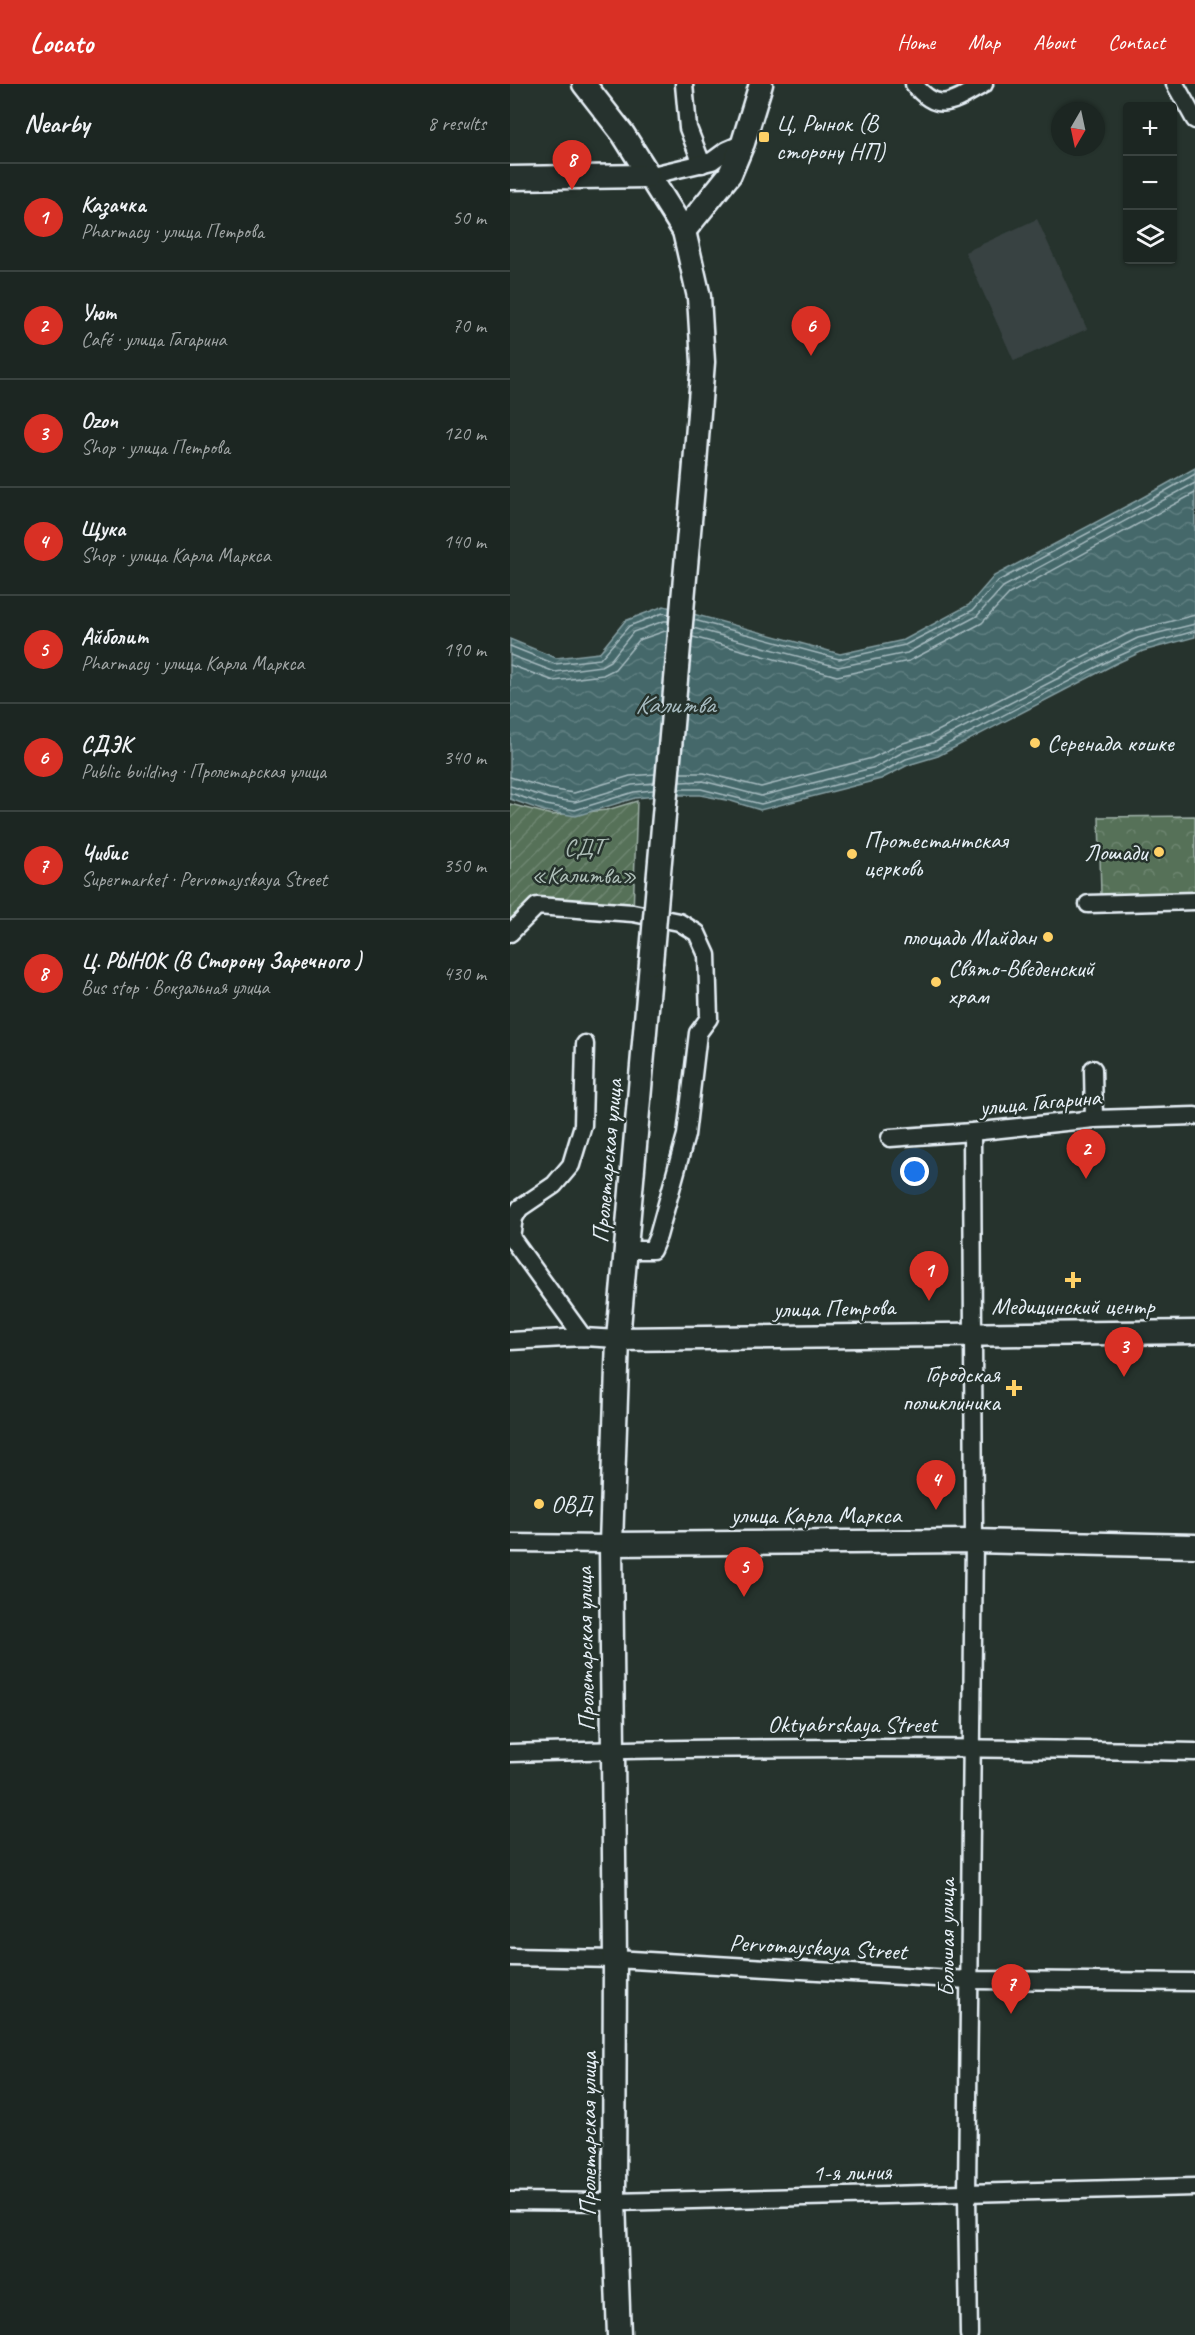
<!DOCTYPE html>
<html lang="en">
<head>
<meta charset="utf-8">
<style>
  :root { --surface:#1c2622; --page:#29322f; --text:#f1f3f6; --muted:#a0a5a5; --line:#3a4340; --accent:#d93025 }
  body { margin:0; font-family:Caveat,sans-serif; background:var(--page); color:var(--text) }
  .controls { position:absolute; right:18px; top:18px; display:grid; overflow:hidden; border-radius:6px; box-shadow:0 2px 4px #0004 }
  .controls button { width:54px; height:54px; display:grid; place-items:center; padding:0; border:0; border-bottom:2px solid var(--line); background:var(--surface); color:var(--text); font:30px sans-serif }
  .compass { position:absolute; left:541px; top:18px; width:54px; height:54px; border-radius:50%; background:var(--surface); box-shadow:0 2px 4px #0004; rotate:189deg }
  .you { position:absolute; left:405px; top:1088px; width:21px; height:21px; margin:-15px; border:4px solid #fff; border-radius:50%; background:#1a73e8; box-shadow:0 0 0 9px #1a73e833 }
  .badge { display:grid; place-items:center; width:39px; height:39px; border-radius:50%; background:var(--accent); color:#fff; font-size:20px; font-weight:700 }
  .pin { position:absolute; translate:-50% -50px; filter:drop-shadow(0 2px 3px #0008) }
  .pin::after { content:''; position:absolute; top:32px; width:21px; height:18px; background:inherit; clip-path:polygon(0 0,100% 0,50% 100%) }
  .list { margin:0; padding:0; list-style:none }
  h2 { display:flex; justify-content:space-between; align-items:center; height:78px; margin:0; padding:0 24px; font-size:26px }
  h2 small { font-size:20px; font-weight:400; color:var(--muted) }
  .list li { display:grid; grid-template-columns:39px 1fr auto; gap:18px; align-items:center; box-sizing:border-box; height:108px; padding:0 24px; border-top:2px solid var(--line) }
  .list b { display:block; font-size:22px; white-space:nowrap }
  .list p { margin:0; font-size:20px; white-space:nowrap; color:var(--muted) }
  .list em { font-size:20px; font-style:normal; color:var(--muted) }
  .icon { flex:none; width:33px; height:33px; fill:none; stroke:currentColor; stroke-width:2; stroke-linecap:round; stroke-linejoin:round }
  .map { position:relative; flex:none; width:685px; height:2251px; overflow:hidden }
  header { display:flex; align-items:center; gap:36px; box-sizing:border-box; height:84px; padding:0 30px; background:var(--accent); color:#fff }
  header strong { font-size:28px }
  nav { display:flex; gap:33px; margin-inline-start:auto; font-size:21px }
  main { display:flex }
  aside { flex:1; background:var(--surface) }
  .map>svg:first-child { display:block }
  .built { fill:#384242 }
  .park { fill:url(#park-crowns); stroke:#9fb1a8; stroke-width:1.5 }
  .garden { fill:url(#garden-furrows); stroke:#9fb1a8; stroke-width:1.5 }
  .water { fill:url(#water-waves); stroke:#869fa3; stroke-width:1.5 }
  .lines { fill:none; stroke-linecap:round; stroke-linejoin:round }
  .shore { stroke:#a6babf; stroke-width:1.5 }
  .street-casing { stroke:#e8f1f8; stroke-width:21 }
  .secondary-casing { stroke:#e8f1f8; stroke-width:27 }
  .street { stroke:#26332d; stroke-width:16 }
  .secondary { stroke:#26332d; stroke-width:22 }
  .secondary-bridge-casing { stroke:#e8f1f8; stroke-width:27; stroke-linecap:butt }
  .secondary-bridge { stroke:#26332d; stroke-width:22 }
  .poi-dot { fill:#ffd166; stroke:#26332d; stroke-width:2 }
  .labels { text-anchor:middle; stroke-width:5; stroke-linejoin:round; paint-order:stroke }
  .poi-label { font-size:24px; fill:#e8f1f8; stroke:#26332d; text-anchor:start }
  .park-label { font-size:24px; fill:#aebeb8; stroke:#26332d }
  .street-label { font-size:24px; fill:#e8f1f8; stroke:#26332d }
  .water-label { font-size:26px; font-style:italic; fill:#a6babf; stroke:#26332d }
</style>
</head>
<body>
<header>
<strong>Locato</strong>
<nav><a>Home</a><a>Map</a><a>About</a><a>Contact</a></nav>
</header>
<main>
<aside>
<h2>Nearby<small>8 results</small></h2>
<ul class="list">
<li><span class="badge">1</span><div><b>Казачка</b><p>Pharmacy · улица Петрова</p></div><em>50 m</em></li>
<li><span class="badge">2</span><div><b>Уют</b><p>Café · улица Гагарина</p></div><em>70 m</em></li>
<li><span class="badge">3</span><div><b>Ozon</b><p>Shop · улица Петрова</p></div><em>120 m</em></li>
<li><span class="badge">4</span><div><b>Щука</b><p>Shop · улица Карла Маркса</p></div><em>140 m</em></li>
<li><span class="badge">5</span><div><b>Айболит</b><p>Pharmacy · улица Карла Маркса</p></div><em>190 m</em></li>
<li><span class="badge">6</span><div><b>СДЭК</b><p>Public building · Пролетарская улица</p></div><em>340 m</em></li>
<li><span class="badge">7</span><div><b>Чибис</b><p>Supermarket · Pervomayskaya Street</p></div><em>350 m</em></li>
<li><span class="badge">8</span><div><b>Ц. РЫНОК (В Сторону Заречного )</b><p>Bus stop · Вокзальная улица</p></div><em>430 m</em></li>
</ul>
</aside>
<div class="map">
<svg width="685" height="2251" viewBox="0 0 685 2251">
  <defs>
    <pattern id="park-crowns" width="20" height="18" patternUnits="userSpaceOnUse" patternTransform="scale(1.5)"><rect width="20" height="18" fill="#567158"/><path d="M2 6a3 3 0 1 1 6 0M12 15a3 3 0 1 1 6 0" fill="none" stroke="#6e8671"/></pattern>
    <pattern id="garden-furrows" width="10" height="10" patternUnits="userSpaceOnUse" patternTransform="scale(1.5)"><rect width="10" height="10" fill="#567158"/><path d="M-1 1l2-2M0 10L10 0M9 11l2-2" fill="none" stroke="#6e8671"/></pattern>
    <pattern id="water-waves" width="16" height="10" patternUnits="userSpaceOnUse" patternTransform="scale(1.5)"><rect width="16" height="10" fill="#44686a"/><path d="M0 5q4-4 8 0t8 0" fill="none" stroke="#5f7e80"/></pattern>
  </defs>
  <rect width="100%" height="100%" fill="#26332d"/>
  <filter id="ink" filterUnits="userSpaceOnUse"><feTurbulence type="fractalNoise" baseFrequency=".0167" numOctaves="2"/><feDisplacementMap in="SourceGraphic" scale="12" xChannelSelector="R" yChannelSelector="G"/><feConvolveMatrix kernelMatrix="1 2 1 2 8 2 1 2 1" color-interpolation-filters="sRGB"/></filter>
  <g filter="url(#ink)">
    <polygon class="built" points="527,135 577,245 504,277 455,168"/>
    <polygon class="park" points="685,732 685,810 591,811 589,733"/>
    <polygon class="garden" points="127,717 123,829 27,822 0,850 0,720 42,731 97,726"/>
    <polygon class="water" points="685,384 685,553 633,567 605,580 428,672 398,681 371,695 250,726 221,717 190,711 158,711 125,714 66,732 34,727 0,715 0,555 46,574 89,569 115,537 154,522 330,570 394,556 459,521 484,492 628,416"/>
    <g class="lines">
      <g class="shore">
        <polyline points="184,536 329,575 395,561 463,526 488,497 631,421 685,390"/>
        <polyline points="183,544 328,583 397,569 467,532 493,503 685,399"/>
        <polyline points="183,553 327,592 399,577 472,539 499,510 685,409"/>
        <polyline points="0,562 45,580 90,575 119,542 153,529 159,530"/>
        <polyline points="0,571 45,588 91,582 100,577 123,548 154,537 158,537"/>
        <polyline points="0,581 44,597 93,591 105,585 129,556 158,546"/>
        <polyline points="171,689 194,689 251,703 362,674 390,660 420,651 623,547 685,531"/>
        <polyline points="0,693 40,705 64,709 120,692 145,690"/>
        <polyline points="170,698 193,697 251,712 366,683 393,668 423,659 599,568 628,554 685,540"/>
        <polyline points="0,702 38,714 65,718 122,701 144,699"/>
        <polyline points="169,705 191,705 251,720 368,690 396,675 426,666 602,575 631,562 685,547"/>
        <polyline points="0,709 36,721 65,726 124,708 143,706"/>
      </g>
      <defs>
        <g id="street">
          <polyline points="174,0 178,44 192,80"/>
          <path d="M404,0C429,32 445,16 474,0"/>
          <polyline points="665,0 685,36"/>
          <polyline points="138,92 202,77 217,66 233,59"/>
          <polyline points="578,820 685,817"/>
          <polyline points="0,849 27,822 123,829 169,838 187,849 197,871 199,934 188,949 176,1051 148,1152 142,1166 116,1166"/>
          <polyline points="583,985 584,1035"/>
          <polyline points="380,1054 462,1048 584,1035 685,1032"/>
          <polyline points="0,1152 73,1253"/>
          <polyline points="1,1153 4,1134 10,1124 44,1101 61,1081 73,1041 75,960"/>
          <polyline points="0,1257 73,1253 108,1255"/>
          <polyline points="0,1459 101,1460"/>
          <path d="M0,1669C228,1662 457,1663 685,1668"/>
          <polyline points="0,1873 105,1875 459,1896 685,1898"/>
          <polyline points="0,2117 104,2118 685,2103"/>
          <polyline points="459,2251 457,2110 464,1457 462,1048"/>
        </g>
        <g id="secondary">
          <polyline points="74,0 113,50 174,147 189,213 193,278 185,380"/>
          <polyline points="0,94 138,92"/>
          <polyline points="174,147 220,90 233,59 251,0"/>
          <polyline points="108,1255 685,1248"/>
          <polyline points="101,1460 464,1457 685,1462"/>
          <polyline points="109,2251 104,2118 105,1875 101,1460 108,1255 141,879"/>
        </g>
      </defs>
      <use href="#street" class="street-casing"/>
      <use href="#secondary" class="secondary-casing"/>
      <use href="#street" class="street"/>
      <use href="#secondary" class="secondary"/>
      <defs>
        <polyline id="secondary-bridge" points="141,879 185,380"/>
      </defs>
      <use href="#secondary-bridge" class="secondary-bridge-casing"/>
      <use href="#secondary-bridge" class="secondary-bridge"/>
    </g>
  </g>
  <g class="poi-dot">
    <rect x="248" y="47" width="12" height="12" rx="3"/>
    <circle cx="525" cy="659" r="6"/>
    <circle cx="649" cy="768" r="6"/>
    <circle cx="342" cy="770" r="6"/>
    <circle cx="538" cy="853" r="6"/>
    <circle cx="426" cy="898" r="6"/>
    <path d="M560 1187h6v6h6v6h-6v6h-6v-6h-6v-6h6z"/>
    <path d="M501 1295h6v6h6v6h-6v6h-6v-6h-6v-6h6z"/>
    <circle cx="29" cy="1420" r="6"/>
  </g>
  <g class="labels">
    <g class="poi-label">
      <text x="266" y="47">Ц, Рынок (В<tspan x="266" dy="28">сторону НП)</tspan></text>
      <text x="537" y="667">Серенада кошке</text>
      <text x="354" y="764">Протестантская<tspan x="354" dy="28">церковь</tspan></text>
      <text x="637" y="776" text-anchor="end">Лошади</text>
      <text x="526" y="861" text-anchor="end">площадь Майдан</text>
      <text x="438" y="892">Свято-Введенский<tspan x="438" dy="28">храм</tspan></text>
      <text x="563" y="1230" text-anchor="middle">Медицинский центр</text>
      <text x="490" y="1298" text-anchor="end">Городская<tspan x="490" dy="28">поликлиника</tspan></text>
      <text x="41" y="1428">ОВД</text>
    </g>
    <g class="park-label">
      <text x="74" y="771">СДТ<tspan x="74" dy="28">«Калитва»</tspan></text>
    </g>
    <g class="street-label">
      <text transform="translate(530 1018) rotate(-5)" y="8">улица Гагарина</text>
      <text transform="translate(97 1077) rotate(-85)" y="8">Пролетарская улица</text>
      <text transform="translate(324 1224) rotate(-1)" y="8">улица Петрова</text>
      <text x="306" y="1439">улица Карла Маркса</text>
      <text transform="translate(75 1565) rotate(-91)" y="8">Пролетарская улица</text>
      <text x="342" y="1648">Oktyabrskaya Street</text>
      <text transform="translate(436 1854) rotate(-90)" y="8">Большая улица</text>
      <text transform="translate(308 1863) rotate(3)" y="8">Pervomayskaya Street</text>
      <text transform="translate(78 2050) rotate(-90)" y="8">Пролетарская улица</text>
      <text transform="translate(342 2088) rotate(-1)" y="8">1-я линия</text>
    </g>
    <g class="water-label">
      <text x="165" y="629">Калитва</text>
    </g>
  </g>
</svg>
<div class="controls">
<button>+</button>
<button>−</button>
<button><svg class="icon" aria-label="layers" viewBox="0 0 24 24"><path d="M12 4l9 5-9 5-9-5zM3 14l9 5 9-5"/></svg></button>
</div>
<svg class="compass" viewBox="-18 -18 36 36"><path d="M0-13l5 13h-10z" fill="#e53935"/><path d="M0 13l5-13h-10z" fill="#a0a5a5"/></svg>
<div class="you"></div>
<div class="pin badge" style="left:419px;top:1217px">1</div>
<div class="pin badge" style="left:576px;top:1095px">2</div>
<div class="pin badge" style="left:614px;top:1293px">3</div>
<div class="pin badge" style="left:426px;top:1426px">4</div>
<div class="pin badge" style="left:234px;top:1513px">5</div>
<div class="pin badge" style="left:301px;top:272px">6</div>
<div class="pin badge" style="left:501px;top:1930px">7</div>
<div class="pin badge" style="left:62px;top:106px">8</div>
</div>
</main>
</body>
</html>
